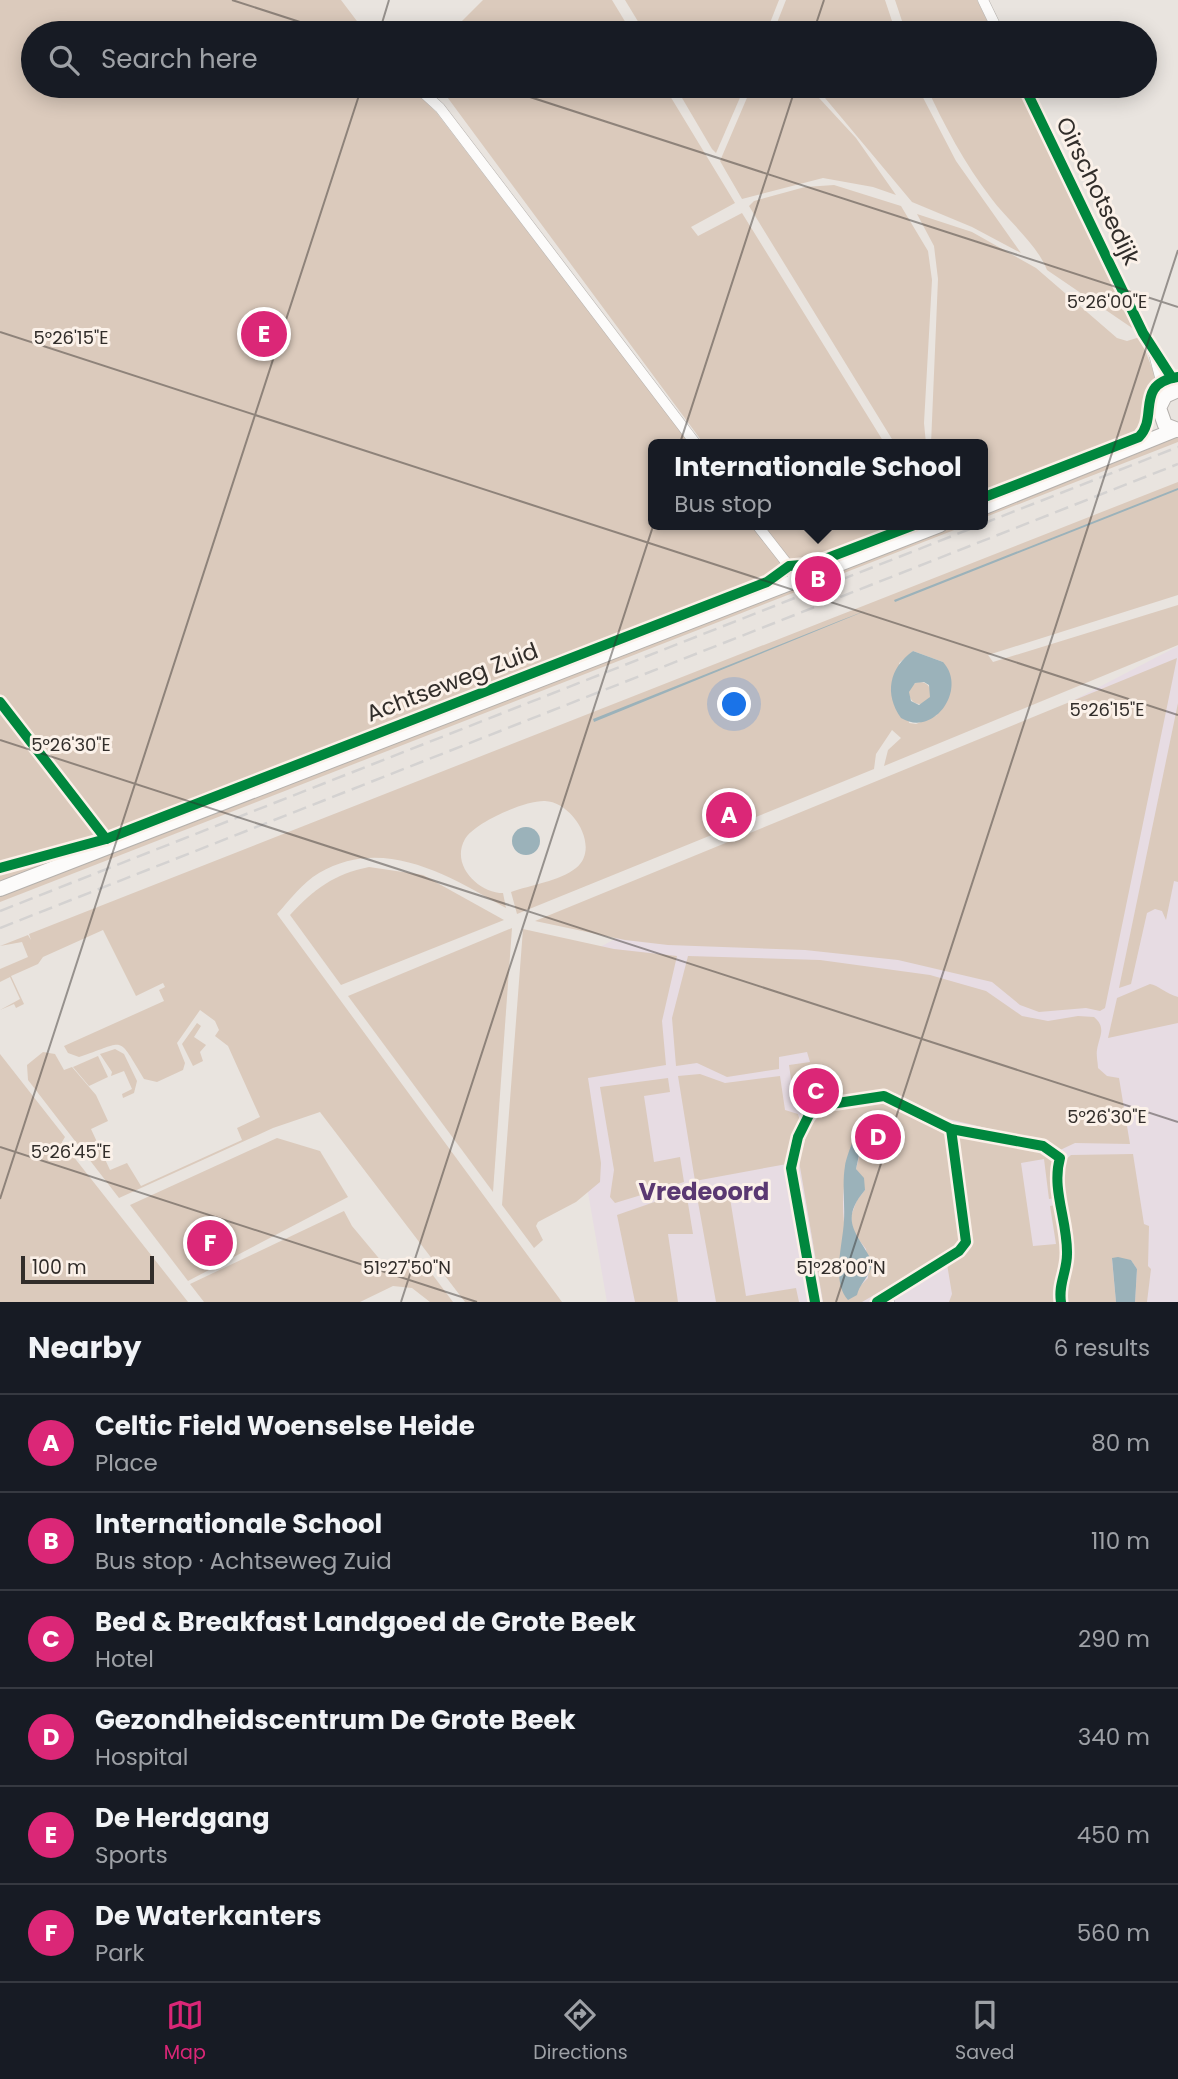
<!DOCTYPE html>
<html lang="en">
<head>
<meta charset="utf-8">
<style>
  :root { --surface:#171b24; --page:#20242c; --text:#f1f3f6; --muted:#9ea1a6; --line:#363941; --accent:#db2777 }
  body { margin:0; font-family:Poppins,sans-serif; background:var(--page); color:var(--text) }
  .scale { position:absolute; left:21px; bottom:18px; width:133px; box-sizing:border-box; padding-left:7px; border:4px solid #312d2a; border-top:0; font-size:19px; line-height:24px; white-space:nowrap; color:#312d2a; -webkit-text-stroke:5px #fbf1e9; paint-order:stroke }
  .you { position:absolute; left:735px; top:705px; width:24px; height:24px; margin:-18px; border:5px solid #fff; border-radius:50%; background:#1a73e8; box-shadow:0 0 0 10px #1a73e833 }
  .badge { display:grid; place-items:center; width:46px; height:46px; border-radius:50%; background:var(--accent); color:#fff; font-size:23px; font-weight:700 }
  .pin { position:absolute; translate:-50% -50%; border:4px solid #fff; box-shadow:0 2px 7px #0006 }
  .popup { position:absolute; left:648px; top:439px; width:340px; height:91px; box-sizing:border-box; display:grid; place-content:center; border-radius:10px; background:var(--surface); filter:drop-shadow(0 2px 5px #0005); font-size:23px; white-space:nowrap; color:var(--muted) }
  .popup b { font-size:26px; color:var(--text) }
  .popup::after { content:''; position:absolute; left:50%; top:100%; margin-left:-14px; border:14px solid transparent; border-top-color:var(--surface) }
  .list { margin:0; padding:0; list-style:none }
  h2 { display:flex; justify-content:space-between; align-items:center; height:91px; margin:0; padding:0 28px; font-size:30px }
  h2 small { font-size:23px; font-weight:400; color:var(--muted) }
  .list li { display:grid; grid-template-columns:46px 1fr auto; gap:21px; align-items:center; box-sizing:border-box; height:98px; padding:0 28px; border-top:2px solid var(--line) }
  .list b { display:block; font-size:26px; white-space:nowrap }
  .list p { margin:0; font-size:23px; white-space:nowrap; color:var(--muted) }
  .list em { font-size:23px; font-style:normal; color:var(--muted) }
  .icon { flex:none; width:38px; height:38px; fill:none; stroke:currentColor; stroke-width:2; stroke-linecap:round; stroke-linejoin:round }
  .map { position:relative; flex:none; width:1178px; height:1302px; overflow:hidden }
  .search { position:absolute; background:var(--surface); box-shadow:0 4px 18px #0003; left:21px; right:21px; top:21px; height:77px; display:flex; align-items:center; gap:18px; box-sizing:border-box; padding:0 24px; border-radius:38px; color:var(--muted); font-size:26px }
  .sheet { height:679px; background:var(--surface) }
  nav { display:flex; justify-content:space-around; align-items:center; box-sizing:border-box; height:98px; border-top:2px solid var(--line); background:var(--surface); font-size:19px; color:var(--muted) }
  nav a { display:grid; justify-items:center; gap:4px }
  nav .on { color:var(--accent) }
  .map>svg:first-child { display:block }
  .medical { fill:#e7dce3 }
  .green { fill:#dbcabc; fill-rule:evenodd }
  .water { fill:#9bb2ba; fill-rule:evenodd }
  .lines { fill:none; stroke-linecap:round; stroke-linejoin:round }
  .street-casing { stroke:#b5b1ad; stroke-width:11 }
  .secondary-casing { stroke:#b5b1ad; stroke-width:16 }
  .street { stroke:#fcfbfa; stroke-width:10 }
  .secondary { stroke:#fcfbfa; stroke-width:14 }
  .rail { stroke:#d4d2d1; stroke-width:2.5; stroke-dasharray:14 7; stroke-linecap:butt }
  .cycleway-casing { stroke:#fbf1e9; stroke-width:15 }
  .cycleway { stroke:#00873e; stroke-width:10 }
  .ticks { fill:none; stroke:#312d2a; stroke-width:2; stroke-opacity:0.45 }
  .labels { text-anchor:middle; stroke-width:6; stroke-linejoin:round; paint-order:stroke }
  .street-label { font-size:23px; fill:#312d2a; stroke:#fbf1e9 }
  .neighbourhood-label { font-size:24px; font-weight:bold; fill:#5a3872; stroke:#fbf1e9 }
  .ticks-label { font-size:18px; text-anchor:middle; fill:#312d2a; stroke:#fbf1e9; stroke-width:6; stroke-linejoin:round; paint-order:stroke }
</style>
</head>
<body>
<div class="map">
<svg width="1178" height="1302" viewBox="0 0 1178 1302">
  <rect width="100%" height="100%" fill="#e9e4df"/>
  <polygon class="medical" points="1178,646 1178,1302 607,1302 550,973"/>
  <g class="green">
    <polygon points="0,0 341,0 366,33 33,33 33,86 409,86 436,112 690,444 654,444 654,525 751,525 784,567 667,617 128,830 109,835 0,695"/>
    <polygon points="483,0 612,0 632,33 450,33"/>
    <polygon points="625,0 779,0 766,33 645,33"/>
    <polygon points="786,0 885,0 896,33 773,33"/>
    <polygon points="895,0 977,0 993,33 906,33"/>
    <polygon points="439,86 664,86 735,203 691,227 698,236 742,213 885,444 704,444"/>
    <polygon points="675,86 745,86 716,153 712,149"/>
    <polygon points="752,86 808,86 856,138 896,195 873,187 823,178 742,199 720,161"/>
    <polygon points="815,86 917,86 956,161 1021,253 972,227 912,202"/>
    <path d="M926,86H1019L1138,332L1047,270C1037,244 1008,221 991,198C965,164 944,125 926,86Z"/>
    <polygon points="834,185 901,206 928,251 932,280 924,423 926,444 895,444 749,206 754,201 805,187"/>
    <polygon points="917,214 972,232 1036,268 1117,338 1127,341 1140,337 1157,381 1148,395 1142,429 1134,437 983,496 982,444 931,444 938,279 934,246"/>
    <polygon points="1178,434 1178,442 983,518 983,514 1151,448"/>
    <path d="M1178,482V595L988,655L993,662L1178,605V645L884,766L888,750L901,738L892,730L876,754L874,769L517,914L511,892C530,885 560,881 576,868C601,848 573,802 545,801C526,800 475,822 465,839C450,865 479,893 503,893L506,908C449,876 384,835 319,873C302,883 290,900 277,914L562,1302H465L320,1112L273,1128L119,1198L28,1080L27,1065L43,1052L55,1054L64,1070L72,1067L96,1095L108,1121L91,1129L110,1170L127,1163L141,1186L242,1140L237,1128L260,1117L228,1046L215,1036L219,1030L215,1021L200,1010L177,1043L185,1063L183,1070L157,1082L144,1079C116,1033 127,1042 79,1057L68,1053L64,1046L164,1001L159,990L165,987L163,983L136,996L103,930L43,957L38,964L11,976L24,1004L16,1008L14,1004L0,1010L20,999L10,977L0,982V969L28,957L22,942L0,946L28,935L31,940L29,934ZM913,651L943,662L937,715L916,724L909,723L899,663Z"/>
    <polygon points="763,525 910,525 812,562 791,563"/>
    <polygon points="954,525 967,525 0,902 0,894"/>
    <polygon points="1177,658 1105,1008 1100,1011 1086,1008 1039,1012 1020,1005 992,982 898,960 805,950 668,945 625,940 535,921"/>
    <circle cx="920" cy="693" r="11"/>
    <polygon points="1178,703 1178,882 1174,881 1166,920 1162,911 1155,909 1147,913 1131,984 1119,988"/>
    <polygon points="0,706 99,838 89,849 0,883"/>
    <path d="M369,867L423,875L504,920L341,985L290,915C314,889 334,874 369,867Z"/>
    <polygon points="512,928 493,1192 348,996"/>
    <polygon points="523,929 614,949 677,956 662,1021 666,1065 588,1078 601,1163 600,1182 576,1202 538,1222 536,1226 543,1240 534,1248 502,1205"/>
    <path d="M688,956L820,960L930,975L986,991L1022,1016L1048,1021L1078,1016L1094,1017C1107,1028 1099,1036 1097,1050C1096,1055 1098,1063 1098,1068L1107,1076L1119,1078L1130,1144L1075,1143L1058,1151L1042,1141L948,1119L895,1093H876L795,1107L789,1065L810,1062L807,1052L779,1057V1069L727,1077L697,1063L676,1066L672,1018Z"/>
    <path d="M1150,984C1158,985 1166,994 1178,997V1023L1108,1038L1117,998Z"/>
    <polygon points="197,1023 201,1026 194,1037 206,1045 200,1052 203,1061 193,1066 182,1044"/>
    <polygon points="115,1049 124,1054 137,1081 134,1093 123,1098 122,1094 132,1089 124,1071 111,1076 112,1072 100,1054"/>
    <polygon points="0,1054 65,1137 62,1142 188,1302 0,1302"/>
    <polygon points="98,1056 108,1077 89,1086 73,1067"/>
    <polygon points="700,1074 725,1083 780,1076 785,1110 798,1114 801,1124 787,1164 695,1181 678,1076"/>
    <polygon points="668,1078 670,1092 644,1096 654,1162 680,1157 684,1182 615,1203 610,1197 614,1170 600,1087"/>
    <path d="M879,1102L898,1105L945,1130L962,1241L957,1247L862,1302H823L799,1161L808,1129L823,1111ZM860,1127H867L856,1169L865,1190L857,1200L851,1216L853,1232L866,1249L868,1278L859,1287C839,1222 836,1190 860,1127Z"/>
    <polygon points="961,1134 1040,1148 1054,1162 1055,1198 1049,1199 1044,1159 1021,1163 1033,1246 1056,1244 1050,1206 1056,1205 1063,1254 1054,1287 1056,1302 949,1302 952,1294 947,1264 969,1249 971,1241 956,1143"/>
    <polygon points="277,1138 320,1151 348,1197 188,1281 130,1205"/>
    <path d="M1133,1154L1144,1224L1149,1226L1148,1266L1151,1269L1147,1302H1135L1137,1269L1131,1260L1112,1259L1116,1302H1065C1061,1283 1072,1268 1071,1249C1070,1224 1064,1198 1059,1173L1063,1162L1071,1155Z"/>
    <polygon points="728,1186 746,1296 796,1288 799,1302 716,1302 696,1191"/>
    <polygon points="686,1191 693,1234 668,1234 678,1302 635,1302 617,1215"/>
    <polygon points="344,1211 352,1226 387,1268 429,1270 453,1302 430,1302 412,1288 393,1286 360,1302 204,1302 190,1284"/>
  </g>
  <g class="water">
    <polygon points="1178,488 1178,490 895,602 894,600"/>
    <polygon points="870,609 594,722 593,719 839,621"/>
    <path d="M913,651L943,662C968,689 934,738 901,718C884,694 889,668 913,651ZM924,682L929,685L930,697L919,705L911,701L909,692L915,683Z"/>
    <circle cx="526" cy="841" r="14"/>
    <path d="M866,1122L856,1169L864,1178L865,1190C838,1222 858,1233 873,1263C868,1279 860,1283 857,1295L848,1300C831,1281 843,1244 844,1220C845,1202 842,1184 845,1166C847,1154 857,1128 866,1122Z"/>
    <polygon points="1118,1257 1131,1260 1137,1269 1135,1302 1116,1302 1112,1258"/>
  </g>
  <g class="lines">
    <defs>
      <g id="street">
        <polyline points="983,0 999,33"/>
        <polyline points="416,86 440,108 696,444"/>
        <polyline points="1024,86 1143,333 1154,354 1178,386"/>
        <polyline points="1155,358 1165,396"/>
        <polyline points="757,525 789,566 795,581"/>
        <polyline points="0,702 111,846"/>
        <polyline points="888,1295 889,1302"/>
      </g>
      <g id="secondary">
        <polyline points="1178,390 1165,396 1159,408 1165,425 1178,430"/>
        <polyline points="982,508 1175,430"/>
        <polyline points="0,889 940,525"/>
      </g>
    </defs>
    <use href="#street" class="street-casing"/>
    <use href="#secondary" class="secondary-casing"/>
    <use href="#street" class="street"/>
    <use href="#secondary" class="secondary"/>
    <g class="rail">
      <polyline points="982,524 1178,447"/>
      <polyline points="0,911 980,525"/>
      <polyline points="0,928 1178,464"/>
    </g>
    <defs>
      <g id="cycleway">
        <polyline points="1024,86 1143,333 1172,378"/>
        <path d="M982,498L1139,437C1159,417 1134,384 1178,377"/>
        <polyline points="0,702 106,839"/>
        <polyline points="0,868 106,839 767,582 789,566 812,564 914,525"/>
        <path d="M815,1302L791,1168L798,1137L809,1115L818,1106L884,1096L951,1129L1043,1146L1060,1158C1051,1189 1068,1222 1067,1254C1067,1272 1058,1284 1061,1302"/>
        <polyline points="877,1302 959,1251 966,1242 951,1129"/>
      </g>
    </defs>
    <use href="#cycleway" class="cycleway-casing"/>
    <use href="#cycleway" class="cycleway"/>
  </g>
  <path class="ticks" d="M232,0L334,33M379,33L389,0M813,33L824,0M496,86L1178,307M0,332L1178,715M0,740L1178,1122M0,1147L477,1302M0,1199L362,86M401,1302L796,86M836,1302L1178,250"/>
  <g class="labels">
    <g class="street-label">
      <text transform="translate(1098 191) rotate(64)" y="8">Oirschotsedijk</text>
      <text transform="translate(452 682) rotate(-21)" y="8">Achtseweg Zuid</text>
    </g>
    <g class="neighbourhood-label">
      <text x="704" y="1200">Vredeoord</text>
    </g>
  </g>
  <g class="ticks-label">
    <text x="1107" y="308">5°26'00"E</text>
    <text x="71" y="344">5°26'15"E</text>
    <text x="1107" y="716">5°26'15"E</text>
    <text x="71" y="751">5°26'30"E</text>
    <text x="1107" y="1123">5°26'30"E</text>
    <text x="71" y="1158">5°26'45"E</text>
    <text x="407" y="1274">51°27'50"N</text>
    <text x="841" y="1274">51°28'00"N</text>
  </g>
</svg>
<div class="scale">100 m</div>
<div class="you"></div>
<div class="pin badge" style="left:729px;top:815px">A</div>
<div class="pin badge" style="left:818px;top:579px">B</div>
<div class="popup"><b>Internationale School</b>Bus stop</div>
<div class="pin badge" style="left:816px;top:1091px">C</div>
<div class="pin badge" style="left:878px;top:1137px">D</div>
<div class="pin badge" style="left:264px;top:334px">E</div>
<div class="pin badge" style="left:210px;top:1243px">F</div>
<div class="search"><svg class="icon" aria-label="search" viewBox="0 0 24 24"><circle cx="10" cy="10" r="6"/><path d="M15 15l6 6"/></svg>Search here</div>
</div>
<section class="sheet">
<h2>Nearby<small>6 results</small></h2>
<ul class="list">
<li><span class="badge">A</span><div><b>Celtic Field Woenselse Heide</b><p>Place</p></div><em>80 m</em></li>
<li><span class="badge">B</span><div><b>Internationale School</b><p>Bus stop · Achtseweg Zuid</p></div><em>110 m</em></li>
<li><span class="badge">C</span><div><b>Bed &amp; Breakfast Landgoed de Grote Beek</b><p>Hotel</p></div><em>290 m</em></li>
<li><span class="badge">D</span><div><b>Gezondheidscentrum De Grote Beek</b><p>Hospital</p></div><em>340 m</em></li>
<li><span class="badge">E</span><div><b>De Herdgang</b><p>Sports</p></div><em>450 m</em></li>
<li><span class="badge">F</span><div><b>De Waterkanters</b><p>Park</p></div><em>560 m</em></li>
</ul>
</section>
<nav>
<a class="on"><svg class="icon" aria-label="map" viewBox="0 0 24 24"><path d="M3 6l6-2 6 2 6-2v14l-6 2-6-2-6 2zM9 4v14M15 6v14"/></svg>Map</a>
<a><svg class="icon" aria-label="directions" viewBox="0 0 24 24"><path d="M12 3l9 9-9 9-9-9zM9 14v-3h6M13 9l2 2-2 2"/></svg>Directions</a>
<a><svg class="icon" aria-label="saved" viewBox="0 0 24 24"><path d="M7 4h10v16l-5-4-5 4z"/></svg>Saved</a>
</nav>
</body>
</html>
